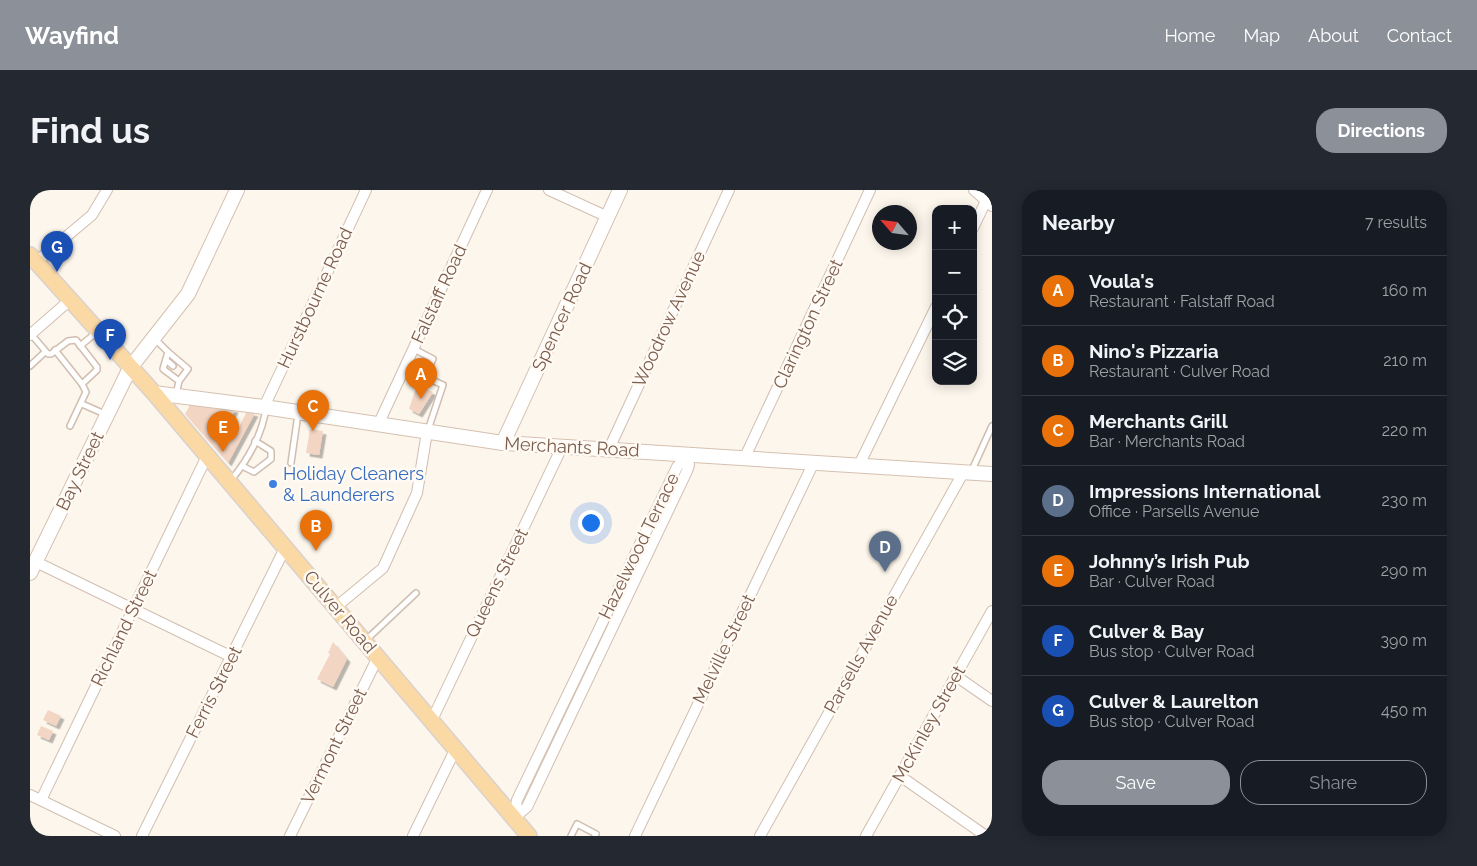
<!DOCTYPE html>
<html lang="en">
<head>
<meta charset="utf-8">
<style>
  :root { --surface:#171b24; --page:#242831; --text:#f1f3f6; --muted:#9ea1a6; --line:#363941; --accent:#8c9099 }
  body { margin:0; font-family:Raleway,sans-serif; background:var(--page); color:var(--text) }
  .controls { position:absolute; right:15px; top:15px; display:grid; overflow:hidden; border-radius:10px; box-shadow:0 2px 12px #0003 }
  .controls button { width:45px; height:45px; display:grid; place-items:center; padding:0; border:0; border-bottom:1px solid var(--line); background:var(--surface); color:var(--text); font:25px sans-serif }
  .compass { position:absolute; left:842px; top:15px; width:45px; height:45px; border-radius:50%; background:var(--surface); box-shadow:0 2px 12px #0003; rotate:298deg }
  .you { position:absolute; left:560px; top:332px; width:18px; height:18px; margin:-12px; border:4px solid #fff; border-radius:50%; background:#1a73e8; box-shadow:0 0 0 8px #1a73e833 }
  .badge { display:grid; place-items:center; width:32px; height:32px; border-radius:50%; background:var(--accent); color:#fff; font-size:16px; font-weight:700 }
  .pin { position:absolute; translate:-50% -41px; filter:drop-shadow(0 1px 2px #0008) }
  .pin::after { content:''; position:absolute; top:26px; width:18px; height:15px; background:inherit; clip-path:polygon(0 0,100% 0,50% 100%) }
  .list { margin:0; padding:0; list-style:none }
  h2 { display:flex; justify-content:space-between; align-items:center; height:65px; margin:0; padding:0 20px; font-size:21px }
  h2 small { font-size:16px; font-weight:400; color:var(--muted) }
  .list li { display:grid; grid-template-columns:32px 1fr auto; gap:15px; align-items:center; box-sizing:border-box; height:70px; padding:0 20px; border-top:1px solid var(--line) }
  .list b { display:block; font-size:19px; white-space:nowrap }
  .list p { margin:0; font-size:16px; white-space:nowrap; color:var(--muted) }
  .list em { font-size:16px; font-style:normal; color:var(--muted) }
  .actions { display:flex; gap:10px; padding:15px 20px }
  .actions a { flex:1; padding:11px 0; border:1px solid var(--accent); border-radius:20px; text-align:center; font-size:18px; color:var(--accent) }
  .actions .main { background:var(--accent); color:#fff }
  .icon { flex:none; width:28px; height:28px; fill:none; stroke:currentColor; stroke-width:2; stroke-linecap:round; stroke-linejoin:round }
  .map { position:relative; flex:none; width:962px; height:646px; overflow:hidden; border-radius:20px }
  header { display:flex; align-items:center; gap:30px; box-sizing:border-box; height:70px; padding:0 25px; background:var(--accent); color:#fff }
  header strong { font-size:24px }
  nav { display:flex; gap:28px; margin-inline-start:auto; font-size:18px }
  .intro { display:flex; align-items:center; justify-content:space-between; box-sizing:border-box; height:120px; padding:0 30px }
  h1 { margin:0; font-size:35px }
  .button { padding:12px 22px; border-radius:20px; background:var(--accent); color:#fff; font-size:18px; font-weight:700 }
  main { display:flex; gap:30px; padding:0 30px }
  aside { flex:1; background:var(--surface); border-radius:20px; box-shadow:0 2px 12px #0003 }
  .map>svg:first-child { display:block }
  .building { fill:#f3d5c3; filter:url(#shadow) }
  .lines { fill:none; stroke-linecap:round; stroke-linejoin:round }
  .lane-casing { stroke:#d1beb0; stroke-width:8 }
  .street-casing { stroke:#d1beb0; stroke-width:12 }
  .secondary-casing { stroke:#d6c0b0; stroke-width:16 }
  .primary-casing { stroke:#dad1cd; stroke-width:18 }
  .lane { stroke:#fff; stroke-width:5 }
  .street { stroke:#fff; stroke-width:10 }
  .secondary { stroke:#fff; stroke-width:14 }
  .primary { stroke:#fbd9a5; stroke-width:15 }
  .shop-dot { fill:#3f7fe0; stroke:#fffaf3; stroke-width:2 }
  .labels { text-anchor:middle; stroke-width:5; stroke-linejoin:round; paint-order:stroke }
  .street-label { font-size:18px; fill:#7a5c4d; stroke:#fffaf3 }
  .shop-label { font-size:18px; fill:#366cbe; stroke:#fffaf3; text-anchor:start }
</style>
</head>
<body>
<header>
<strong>Wayfind</strong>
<nav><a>Home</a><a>Map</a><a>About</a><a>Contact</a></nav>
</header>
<div class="intro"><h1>Find us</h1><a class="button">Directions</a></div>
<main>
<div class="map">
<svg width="962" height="646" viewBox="0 0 962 646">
  <defs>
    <filter id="shadow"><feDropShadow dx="3.5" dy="3.5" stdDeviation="0" flood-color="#0004"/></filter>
  </defs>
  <rect width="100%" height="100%" fill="#fdf6ec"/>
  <g class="building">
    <polygon points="387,195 403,202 389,224 379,219"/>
    <polygon points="161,213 205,219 198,233 208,239 217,221 225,223 198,273 155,224"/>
    <polygon points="280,239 293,241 289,265 276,263"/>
    <polygon points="303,452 317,469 303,497 287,489 300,464 298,463"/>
    <polygon points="18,520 31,526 26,536 13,530"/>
    <polygon points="11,536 23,541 19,550 7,545"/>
  </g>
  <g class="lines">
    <defs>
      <g id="lane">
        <polyline points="1,144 18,164 21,164 38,151 46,150 67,177 67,180 52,194 56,202 40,236"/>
        <polyline points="125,149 138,162 133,179 149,191 146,205"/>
        <polyline points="50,156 67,142"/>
        <polyline points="384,159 403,169 395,187 413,195 398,240"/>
        <polyline points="25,160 52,194"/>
        <polyline points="138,162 158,179 149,191"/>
        <polyline points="136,170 143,176"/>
        <polyline points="0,176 15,162"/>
        <polyline points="52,214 77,225"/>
        <polyline points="261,273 268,224"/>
        <polyline points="212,276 224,282 241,269 241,261 225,251"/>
        <polyline points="942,280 962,236"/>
        <path d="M201,290C218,270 233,243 236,217"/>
        <polyline points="335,451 386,403"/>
        <polyline points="541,646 547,634 566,644 565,646"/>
      </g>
      <g id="street">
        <polyline points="519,0 578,27"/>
        <polyline points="944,0 962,16"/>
        <polyline points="943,38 956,11"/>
        <polyline points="6,72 62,25 77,0"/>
        <polyline points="0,145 40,110"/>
        <polyline points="234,217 336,0"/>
        <polyline points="348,235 457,0"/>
        <polyline points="579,259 699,0"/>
        <polyline points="715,267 840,0"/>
        <polyline points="829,275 906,117"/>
        <polyline points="6,372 202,467"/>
        <polyline points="306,417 353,378 387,303 397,242"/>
        <polyline points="926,486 962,511"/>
        <polyline points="402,530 532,257"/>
        <polyline points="870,586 956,646"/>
        <polyline points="0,605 85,646"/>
        <polyline points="11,610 177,266"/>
        <polyline points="484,628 497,617 657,281 659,275 658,264"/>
        <polyline points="484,628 487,610 647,277 658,264"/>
        <polyline points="112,646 255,358"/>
        <polyline points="260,646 348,467"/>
        <polyline points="383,646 426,558"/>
        <polyline points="605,646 784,272"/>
        <polyline points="730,646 933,283"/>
        <polyline points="836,646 962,421"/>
      </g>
      <g id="secondary">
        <polyline points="124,203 234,217 473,253 962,284"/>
        <polyline points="473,253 590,0"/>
        <polyline points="0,383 100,178 158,104 207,0"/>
      </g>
      <polyline id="primary" points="0,65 124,203 499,646"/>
    </defs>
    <use href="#lane" class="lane-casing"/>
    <use href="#street" class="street-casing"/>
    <use href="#secondary" class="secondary-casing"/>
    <use href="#primary" class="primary-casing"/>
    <use href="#lane" class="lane"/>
    <use href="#street" class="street"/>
    <use href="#secondary" class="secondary"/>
    <use href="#primary" class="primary"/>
  </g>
  <circle class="shop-dot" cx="243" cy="294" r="5"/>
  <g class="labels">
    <g class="street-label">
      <text transform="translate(409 104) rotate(-65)" y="6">Falstaff Road</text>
      <text transform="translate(285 108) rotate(-65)" y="6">Hurstbourne Road</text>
      <text transform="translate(532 127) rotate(-65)" y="6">Spencer Road</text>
      <text transform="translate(639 129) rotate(-65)" y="6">Woodrow Avenue</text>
      <text transform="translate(778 134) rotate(-65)" y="6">Clarington Street</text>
      <text transform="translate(542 257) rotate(3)" y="6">Merchants Road</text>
      <text transform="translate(50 281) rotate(-64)" y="6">Bay Street</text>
      <text transform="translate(609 356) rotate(-64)" y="6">Hazelwood Terrace</text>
      <text transform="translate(467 393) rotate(-64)" y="6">Queens Street</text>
      <text transform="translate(310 422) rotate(50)" y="6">Culver Road</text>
      <text transform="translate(94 438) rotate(-64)" y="6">Richland Street</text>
      <text transform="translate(694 459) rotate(-64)" y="6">Melville Street</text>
      <text transform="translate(831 464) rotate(-61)" y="6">Parsells Avenue</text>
      <text transform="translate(184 502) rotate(-63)" y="6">Ferris Street</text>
      <text transform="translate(899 534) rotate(-61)" y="6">McKinley Street</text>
      <text transform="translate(304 556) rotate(-64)" y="6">Vermont Street</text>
    </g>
    <g class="shop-label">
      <text x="253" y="290">Holiday Cleaners<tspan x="253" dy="21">&amp; Launderers</tspan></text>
    </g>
  </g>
</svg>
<div class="controls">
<button>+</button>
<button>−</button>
<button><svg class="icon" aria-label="locate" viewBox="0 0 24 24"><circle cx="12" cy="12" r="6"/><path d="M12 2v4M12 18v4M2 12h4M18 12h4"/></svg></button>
<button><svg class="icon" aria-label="layers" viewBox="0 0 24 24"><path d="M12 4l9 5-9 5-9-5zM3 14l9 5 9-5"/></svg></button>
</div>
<svg class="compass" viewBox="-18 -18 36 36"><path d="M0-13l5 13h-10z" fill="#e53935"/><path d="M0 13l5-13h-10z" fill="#9ea1a6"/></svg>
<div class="you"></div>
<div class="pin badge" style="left:391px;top:209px;background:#e8710a">A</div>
<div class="pin badge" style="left:286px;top:361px;background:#e8710a">B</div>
<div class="pin badge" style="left:283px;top:241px;background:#e8710a">C</div>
<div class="pin badge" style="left:855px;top:382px;background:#5c6f8a">D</div>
<div class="pin badge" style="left:193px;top:262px;background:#e8710a">E</div>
<div class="pin badge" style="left:80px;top:170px;background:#1a4fb4">F</div>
<div class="pin badge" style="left:27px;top:82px;background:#1a4fb4">G</div>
</div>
<aside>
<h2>Nearby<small>7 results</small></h2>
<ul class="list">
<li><span class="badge" style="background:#e8710a">A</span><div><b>Voula's</b><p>Restaurant · Falstaff Road</p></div><em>160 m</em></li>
<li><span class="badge" style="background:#e8710a">B</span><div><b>Nino's Pizzaria</b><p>Restaurant · Culver Road</p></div><em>210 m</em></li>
<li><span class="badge" style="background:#e8710a">C</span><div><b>Merchants Grill</b><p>Bar · Merchants Road</p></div><em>220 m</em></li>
<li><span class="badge" style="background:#5c6f8a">D</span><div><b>Impressions International</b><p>Office · Parsells Avenue</p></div><em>230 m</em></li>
<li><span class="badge" style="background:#e8710a">E</span><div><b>Johnny’s Irish Pub</b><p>Bar · Culver Road</p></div><em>290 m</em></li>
<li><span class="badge" style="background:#1a4fb4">F</span><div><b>Culver &amp; Bay</b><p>Bus stop · Culver Road</p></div><em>390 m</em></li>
<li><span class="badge" style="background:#1a4fb4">G</span><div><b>Culver &amp; Laurelton</b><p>Bus stop · Culver Road</p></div><em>450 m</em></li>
</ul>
<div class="actions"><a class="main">Save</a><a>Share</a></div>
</aside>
</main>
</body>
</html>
